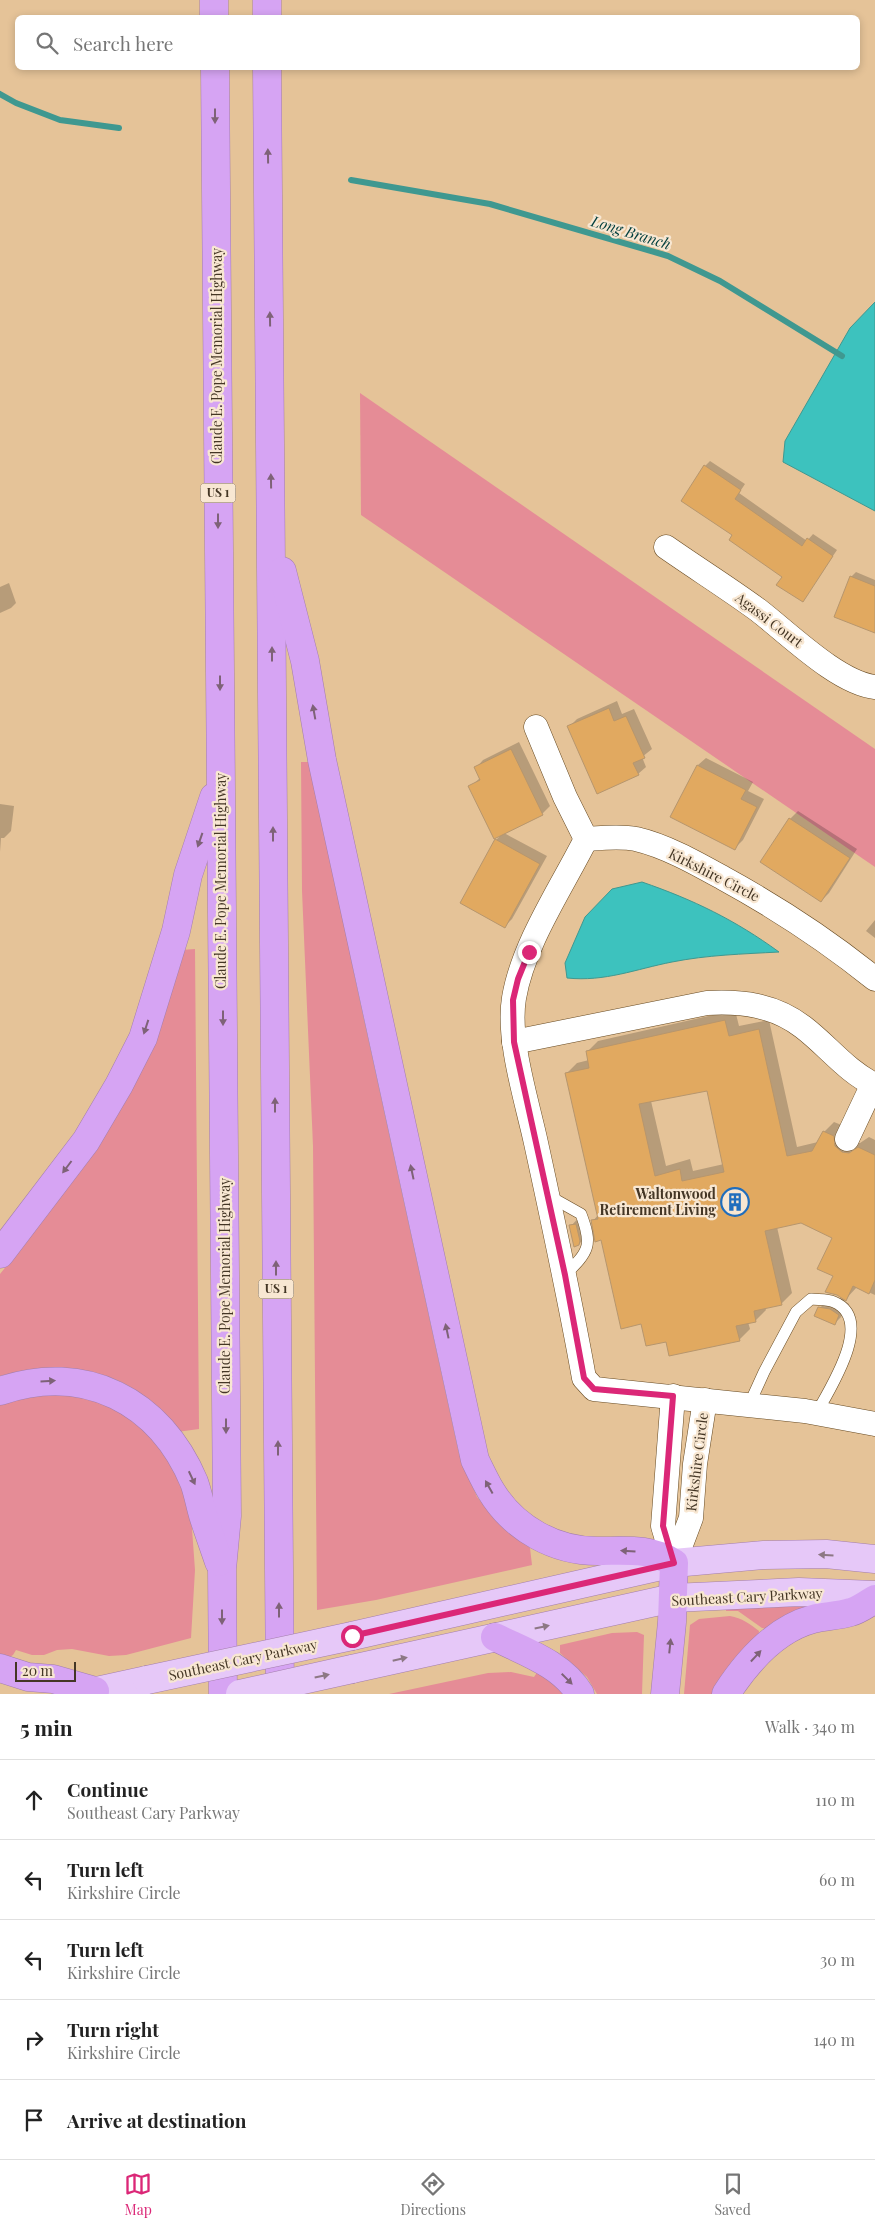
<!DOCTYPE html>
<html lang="en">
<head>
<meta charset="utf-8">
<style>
  :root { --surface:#fff; --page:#f2f2f2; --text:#222; --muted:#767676; --line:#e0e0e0; --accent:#db2777 }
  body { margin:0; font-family:"Playfair Display",serif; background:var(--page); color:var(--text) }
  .scale { position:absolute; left:15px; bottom:12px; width:61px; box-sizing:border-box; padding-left:5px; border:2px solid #443625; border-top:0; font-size:14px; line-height:18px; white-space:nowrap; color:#443625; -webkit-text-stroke:4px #f8e7d2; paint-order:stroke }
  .stop { position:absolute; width:15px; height:15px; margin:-11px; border:4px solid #db2777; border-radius:50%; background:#fff }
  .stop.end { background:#db2777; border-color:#fff; box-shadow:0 1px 5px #0008 }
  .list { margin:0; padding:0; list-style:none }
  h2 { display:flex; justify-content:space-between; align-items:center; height:65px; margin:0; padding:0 20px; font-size:21px }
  h2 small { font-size:16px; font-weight:400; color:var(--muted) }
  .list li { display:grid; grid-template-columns:32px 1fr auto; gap:15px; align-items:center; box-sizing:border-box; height:80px; padding:0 20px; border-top:1px solid var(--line) }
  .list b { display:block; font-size:19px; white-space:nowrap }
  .list p { margin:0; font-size:16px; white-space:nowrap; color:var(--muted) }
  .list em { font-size:16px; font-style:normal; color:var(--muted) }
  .icon { flex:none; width:28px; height:28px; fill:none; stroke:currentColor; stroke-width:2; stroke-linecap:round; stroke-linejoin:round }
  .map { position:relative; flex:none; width:875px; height:1694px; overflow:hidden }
  .search { position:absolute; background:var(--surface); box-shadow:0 2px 8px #0003; left:15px; right:15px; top:15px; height:55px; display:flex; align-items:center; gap:12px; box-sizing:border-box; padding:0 18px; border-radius:8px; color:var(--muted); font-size:19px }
  .sheet { height:465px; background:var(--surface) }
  nav { display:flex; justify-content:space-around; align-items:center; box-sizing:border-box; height:70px; border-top:1px solid var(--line); background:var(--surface); font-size:14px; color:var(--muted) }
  nav a { display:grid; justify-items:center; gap:2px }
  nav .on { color:var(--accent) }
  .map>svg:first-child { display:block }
  .green { fill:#e58c96 }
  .water { fill:#3dc2be; stroke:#3f9890 }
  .shadow { fill:#0003; fill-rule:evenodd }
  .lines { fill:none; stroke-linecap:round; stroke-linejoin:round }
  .stream { stroke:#3f9890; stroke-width:6 }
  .building { fill:#e1a960; stroke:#b7966d; fill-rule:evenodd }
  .lane-casing { stroke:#674a22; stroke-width:12 }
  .street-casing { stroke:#674a22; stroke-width:25 }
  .primary-casing { stroke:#a37eab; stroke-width:29 }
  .highway-casing { stroke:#a37eab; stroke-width:29 }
  .lane { stroke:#fff; stroke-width:11 }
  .street { stroke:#fff; stroke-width:24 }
  .primary { stroke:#e6c8f8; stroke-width:28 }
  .highway { stroke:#d6a4f3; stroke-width:28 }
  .primary-bridge-casing { stroke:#a37eab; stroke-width:29; stroke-linecap:butt }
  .primary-bridge { stroke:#e6c8f8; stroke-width:28 }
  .oneway { fill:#7e6277 }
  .oneway2 { fill:#8d7884 }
  .route { stroke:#db2777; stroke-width:6 }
  .labels { text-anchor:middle; stroke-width:4.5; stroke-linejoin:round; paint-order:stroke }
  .shield { fill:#f8e7d2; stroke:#7a6b59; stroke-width:1 }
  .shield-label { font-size:12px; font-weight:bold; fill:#443625 }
  .street-label { font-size:14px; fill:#443625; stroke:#f8e7d2 }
  .poi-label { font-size:14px; font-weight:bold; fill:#443625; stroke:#f8e7d2; text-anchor:end }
  .water-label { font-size:15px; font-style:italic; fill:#003e3d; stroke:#f8e7d2 }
</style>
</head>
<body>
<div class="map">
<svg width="875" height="1694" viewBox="0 0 875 1694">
  <rect width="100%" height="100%" fill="#e5c398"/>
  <g class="green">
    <polygon points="360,393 875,749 875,867 361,515"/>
    <polygon points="301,762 312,762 356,983 459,1454 477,1497 498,1522 530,1548 532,1565 376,1600 317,1610 313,1146 302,891"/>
    <path d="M195,949L199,1429L177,1432C136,1369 68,1358 0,1376V1274L33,1233L181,950Z"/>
    <polygon points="42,1391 94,1396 146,1427 173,1463 191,1515 195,1570 191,1638 126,1655 109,1656 72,1649 57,1650 44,1655 32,1655 16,1650 13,1655 5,1660 0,1657 0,1401"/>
    <polygon points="806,1606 807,1609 770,1629 762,1628 738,1611 726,1611 726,1609"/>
    <path d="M730,1616C742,1618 750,1624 759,1631L758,1638L714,1694H684L690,1625L699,1619Z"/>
    <polygon points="637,1632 644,1635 642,1694 597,1694 587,1677 560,1653 560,1645 612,1633"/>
    <polygon points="538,1671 565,1694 389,1694 488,1673 511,1672 534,1677"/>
  </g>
  <g class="water">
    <polygon points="875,302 875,511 783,462 785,441 850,328"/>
    <path d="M642,882C694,900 735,920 779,952C743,954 707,955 672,962C636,969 605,982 567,978L565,963L585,917L612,889Z"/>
  </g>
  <g class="shadow">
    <polygon points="710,461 745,484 739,493 807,541 813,534 837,550 803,600 783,576 734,534 705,466"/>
    <polygon points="856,572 875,580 875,627 851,577"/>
    <polygon points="9,583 16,603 11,608 0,613 0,587"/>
    <polygon points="617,701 622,714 634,709 652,749 642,757 646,767 638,774 569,727 577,719"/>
    <polygon points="519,742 550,806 542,814 504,833 547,856 512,919 505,926 496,840 502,834 470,787 480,778 476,768 483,760"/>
    <polygon points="706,758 753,782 748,791 764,799 743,840 735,848 698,765"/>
    <polygon points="0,804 14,806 11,831 4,838 1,838 0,852"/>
    <polygon points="798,811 857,849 829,893 821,901 762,862 790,819"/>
    <polygon points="875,920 875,938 866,931"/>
    <path d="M735,1010L739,1026L769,1020L797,1147L818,1142L824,1132L834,1122L844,1126L852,1142L860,1143L869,1137L875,1140V1295L857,1287L844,1301L849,1304L845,1313L834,1324L820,1308L830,1297L845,1299L834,1275V1237L801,1222L777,1227L792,1293L781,1304L765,1307L766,1310L755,1321L748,1322L750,1329L739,1340H667L642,1323L593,1221L598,1215L567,1073L577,1063L589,1060L587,1052L598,1041ZM708,1089L724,1164L693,1171L690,1159L666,1166L651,1101Z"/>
    <polygon points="581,1215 589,1234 579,1244 571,1226"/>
  </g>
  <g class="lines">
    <g class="stream">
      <polyline points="0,94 16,103 60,120 119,128"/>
      <polyline points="351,180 490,204 668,256 720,281 842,356"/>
    </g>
  </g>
  <g class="building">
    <polygon points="704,465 741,490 735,499 802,546 807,538 833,556 803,602 776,585 782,577 729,540 732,535 681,501"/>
    <polygon points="850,576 875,586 875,633 834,617"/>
    <polygon points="609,708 614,721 626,716 645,758 633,763 639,775 597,794 567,726"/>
    <polygon points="511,749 543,815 494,839 468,786 480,780 474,767"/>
    <polygon points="697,765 746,790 741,799 757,807 735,850 670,817"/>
    <polygon points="789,818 850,858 821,902 760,862"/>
    <polygon points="495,839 540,864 505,928 460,903"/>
    <path d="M725,1020L729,1036L759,1029L787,1156L812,1151L823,1131L834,1136L835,1146L842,1152L849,1153L858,1147L875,1155V1280L869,1294L853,1286L846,1301L837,1295L825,1292L833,1276L817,1269L832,1238L801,1223L765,1231L782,1305L754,1311L756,1322L736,1326L740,1341L669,1356L666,1342L646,1346L641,1324L621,1329L601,1240L595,1242L591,1220L598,1219L565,1073L589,1068L586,1051ZM707,1091L724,1172L682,1181L680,1169L655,1176L639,1104Z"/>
    <polygon points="576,1224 580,1241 579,1245 574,1247 569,1225"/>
    <polygon points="818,1307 830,1309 839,1315 835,1325 814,1316"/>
  </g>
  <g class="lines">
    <defs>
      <g id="lane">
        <path d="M549,1196L581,1214C593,1246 589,1251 565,1275"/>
        <path d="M749,1405L764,1372L796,1312L811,1299C818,1300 827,1299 834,1302C875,1319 831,1387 816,1414"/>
      </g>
      <g id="street">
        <path d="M666,547C696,568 728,588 758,610C788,633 838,683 875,687"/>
        <polyline points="536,727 565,797 586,839"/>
        <path d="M586,839C562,887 523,944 514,998C507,1040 527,1101 536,1143C553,1221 570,1299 584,1378L594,1389L805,1411L875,1424"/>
        <path d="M586,839C602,838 620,836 636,839C666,846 696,863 723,878C776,907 828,941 875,979"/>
        <path d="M514,1042L707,1003C742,1001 774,1005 803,1027C828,1046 846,1071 875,1085"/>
        <polyline points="847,1139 873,1084"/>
        <polyline points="673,1396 663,1526 674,1563"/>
        <polyline points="674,1563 691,1518 695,1464 705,1400"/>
      </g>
      <g id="primary">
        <polyline points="352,1636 674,1563 764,1555 826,1554 875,1559"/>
        <polyline points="352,1669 673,1598 799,1592 875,1595"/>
        <polyline points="83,1694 147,1680"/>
      </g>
      <g id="highway">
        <polyline points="214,0 214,18"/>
        <polyline points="267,0 267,18"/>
        <polyline points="215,68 227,1516 222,1569 223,1694"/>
        <polyline points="267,68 280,1694"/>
        <path d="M282,571L305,661L322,760L475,1460C480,1470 485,1481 491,1491C514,1529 556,1552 600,1551C626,1551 651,1548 674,1563L672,1622L665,1694"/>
        <polyline points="0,1254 86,1141 119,1085 143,1038 176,931 188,875 214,797"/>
        <path d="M0,1391C85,1362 160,1401 194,1482C198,1493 200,1505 203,1515C208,1531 214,1547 219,1562"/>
        <path d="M495,1637C525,1652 562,1664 580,1694"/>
        <polyline points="0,1668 28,1677 53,1679 95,1691"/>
        <path d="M726,1694C746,1663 775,1629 813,1619C825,1616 838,1616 851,1612C859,1610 867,1604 875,1599"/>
      </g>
    </defs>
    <use href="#lane" class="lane-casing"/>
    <use href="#street" class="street-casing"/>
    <use href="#primary" class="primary-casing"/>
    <use href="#highway" class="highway-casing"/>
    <use href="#lane" class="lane"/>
    <use href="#street" class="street"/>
    <use href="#primary" class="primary"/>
    <use href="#highway" class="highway"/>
    <defs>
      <g id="primary-bridge">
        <polyline points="147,1680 352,1636"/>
        <polyline points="240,1694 352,1669"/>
      </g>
    </defs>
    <use href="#primary-bridge" class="primary-bridge-casing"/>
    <use href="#primary-bridge" class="primary-bridge"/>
  </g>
  <defs><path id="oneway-solid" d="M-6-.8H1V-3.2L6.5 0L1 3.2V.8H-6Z" transform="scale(1.25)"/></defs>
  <g class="oneway">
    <use href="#oneway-solid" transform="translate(215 116) rotate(90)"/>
    <use href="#oneway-solid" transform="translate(268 156) rotate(-91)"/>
    <use href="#oneway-solid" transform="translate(270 319) rotate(-91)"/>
    <use href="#oneway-solid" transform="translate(271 481) rotate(-91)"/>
    <use href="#oneway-solid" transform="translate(218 521) rotate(90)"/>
    <use href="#oneway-solid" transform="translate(272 654) rotate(-90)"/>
    <use href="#oneway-solid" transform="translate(220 683) rotate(90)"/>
    <use href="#oneway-solid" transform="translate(314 712) rotate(-100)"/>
    <use href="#oneway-solid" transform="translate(273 834) rotate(-90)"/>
    <use href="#oneway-solid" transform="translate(200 840) rotate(109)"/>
    <use href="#oneway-solid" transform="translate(223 1018) rotate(90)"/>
    <use href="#oneway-solid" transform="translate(146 1027) rotate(108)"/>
    <use href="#oneway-solid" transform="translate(275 1105) rotate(-90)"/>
    <use href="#oneway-solid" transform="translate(67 1167) rotate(127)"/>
    <use href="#oneway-solid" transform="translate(412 1172) rotate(-102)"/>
    <use href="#oneway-solid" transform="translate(276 1268) rotate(-90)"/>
    <use href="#oneway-solid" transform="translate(447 1331) rotate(-102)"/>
    <use href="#oneway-solid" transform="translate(48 1381) rotate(-3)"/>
    <use href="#oneway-solid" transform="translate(226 1426) rotate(90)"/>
    <use href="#oneway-solid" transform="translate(278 1448) rotate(-90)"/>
    <use href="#oneway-solid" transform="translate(192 1478) rotate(65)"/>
    <use href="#oneway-solid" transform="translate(489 1487) rotate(-119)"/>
    <use href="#oneway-solid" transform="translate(628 1551) rotate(-176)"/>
    <use href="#oneway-solid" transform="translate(279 1610) rotate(-90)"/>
    <use href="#oneway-solid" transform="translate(222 1617) rotate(90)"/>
    <use href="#oneway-solid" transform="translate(670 1646) rotate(-84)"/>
    <use href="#oneway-solid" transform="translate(756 1656) rotate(-47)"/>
    <use href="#oneway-solid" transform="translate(567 1679) rotate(45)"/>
  </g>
  <g class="oneway2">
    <use href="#oneway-solid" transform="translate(826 1555) rotate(-177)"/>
    <use href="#oneway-solid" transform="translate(542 1627) rotate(-12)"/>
    <use href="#oneway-solid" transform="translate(400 1659) rotate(-13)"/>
    <use href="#oneway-solid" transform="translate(322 1676) rotate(-12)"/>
  </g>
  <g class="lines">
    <polyline class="route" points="352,1636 674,1563 663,1526 673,1396 594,1389 584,1378 565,1275 514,1042 513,1000 518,979 529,952"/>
  </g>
  <defs>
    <symbol id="building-ring" viewBox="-11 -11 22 22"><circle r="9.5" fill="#f8e7d2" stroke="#206ebd" stroke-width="1.5"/><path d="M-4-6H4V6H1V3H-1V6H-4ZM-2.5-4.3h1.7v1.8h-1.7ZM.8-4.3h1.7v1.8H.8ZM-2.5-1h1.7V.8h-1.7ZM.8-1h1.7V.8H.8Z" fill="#206ebd"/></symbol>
  </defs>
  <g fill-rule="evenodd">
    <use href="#building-ring" x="719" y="1186" width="32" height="32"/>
  </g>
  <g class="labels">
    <g class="shield">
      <rect x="200.5" y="483.5" width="35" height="19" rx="4"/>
      <rect x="258.5" y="1279.5" width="35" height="19" rx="4"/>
    </g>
    <g class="shield-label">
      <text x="218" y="497">US 1</text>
      <text x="276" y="1293">US 1</text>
    </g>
    <g class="street-label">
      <text transform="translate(217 356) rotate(-90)" y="5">Claude E. Pope Memorial Highway</text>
      <text transform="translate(769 620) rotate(37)" y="5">Agassi Court</text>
      <text transform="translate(714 875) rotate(27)" y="5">Kirkshire Circle</text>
      <text transform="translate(221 881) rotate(-90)" y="5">Claude E. Pope Memorial Highway</text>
      <text transform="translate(225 1286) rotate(-90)" y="5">Claude E. Pope Memorial Highway</text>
      <text transform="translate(697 1462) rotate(-83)" y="5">Kirkshire Circle</text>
      <text transform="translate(747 1597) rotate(-3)" y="5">Southeast Cary Parkway</text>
      <text transform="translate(243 1660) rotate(-12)" y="5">Southeast Cary Parkway</text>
    </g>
    <g class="poi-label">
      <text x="716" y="1199">Waltonwood<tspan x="716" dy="16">Retirement Living</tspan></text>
    </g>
    <g class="water-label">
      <text transform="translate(631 233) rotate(17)" y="5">Long Branch</text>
    </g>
  </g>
</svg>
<div class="scale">20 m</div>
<div class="stop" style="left:352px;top:1636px"></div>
<div class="stop end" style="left:529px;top:952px"></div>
<div class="search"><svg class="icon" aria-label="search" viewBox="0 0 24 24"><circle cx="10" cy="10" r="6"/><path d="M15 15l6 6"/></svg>Search here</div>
</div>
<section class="sheet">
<h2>5 min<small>Walk · 340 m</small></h2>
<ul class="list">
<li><svg class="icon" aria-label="ahead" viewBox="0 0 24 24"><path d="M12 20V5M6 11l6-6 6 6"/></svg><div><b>Continue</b><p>Southeast Cary Parkway</p></div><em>110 m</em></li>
<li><svg class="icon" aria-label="left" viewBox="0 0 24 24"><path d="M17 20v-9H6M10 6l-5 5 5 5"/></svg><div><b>Turn left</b><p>Kirkshire Circle</p></div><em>60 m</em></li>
<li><svg class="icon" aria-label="left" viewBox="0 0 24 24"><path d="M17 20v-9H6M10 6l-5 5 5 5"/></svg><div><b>Turn left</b><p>Kirkshire Circle</p></div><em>30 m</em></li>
<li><svg class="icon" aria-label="right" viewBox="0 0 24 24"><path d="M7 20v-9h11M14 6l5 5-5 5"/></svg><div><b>Turn right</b><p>Kirkshire Circle</p></div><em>140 m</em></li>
<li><svg class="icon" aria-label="arrive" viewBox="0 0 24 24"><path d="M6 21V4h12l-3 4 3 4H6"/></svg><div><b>Arrive at destination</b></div></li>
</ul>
</section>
<nav>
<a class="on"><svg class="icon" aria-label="map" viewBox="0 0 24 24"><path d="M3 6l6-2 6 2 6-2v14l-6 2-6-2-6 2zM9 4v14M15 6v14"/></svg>Map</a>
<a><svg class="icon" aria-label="directions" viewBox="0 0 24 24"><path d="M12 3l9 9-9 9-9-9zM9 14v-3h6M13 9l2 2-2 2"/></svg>Directions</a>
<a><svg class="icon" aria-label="saved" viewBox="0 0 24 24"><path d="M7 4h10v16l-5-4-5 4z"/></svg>Saved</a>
</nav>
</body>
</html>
